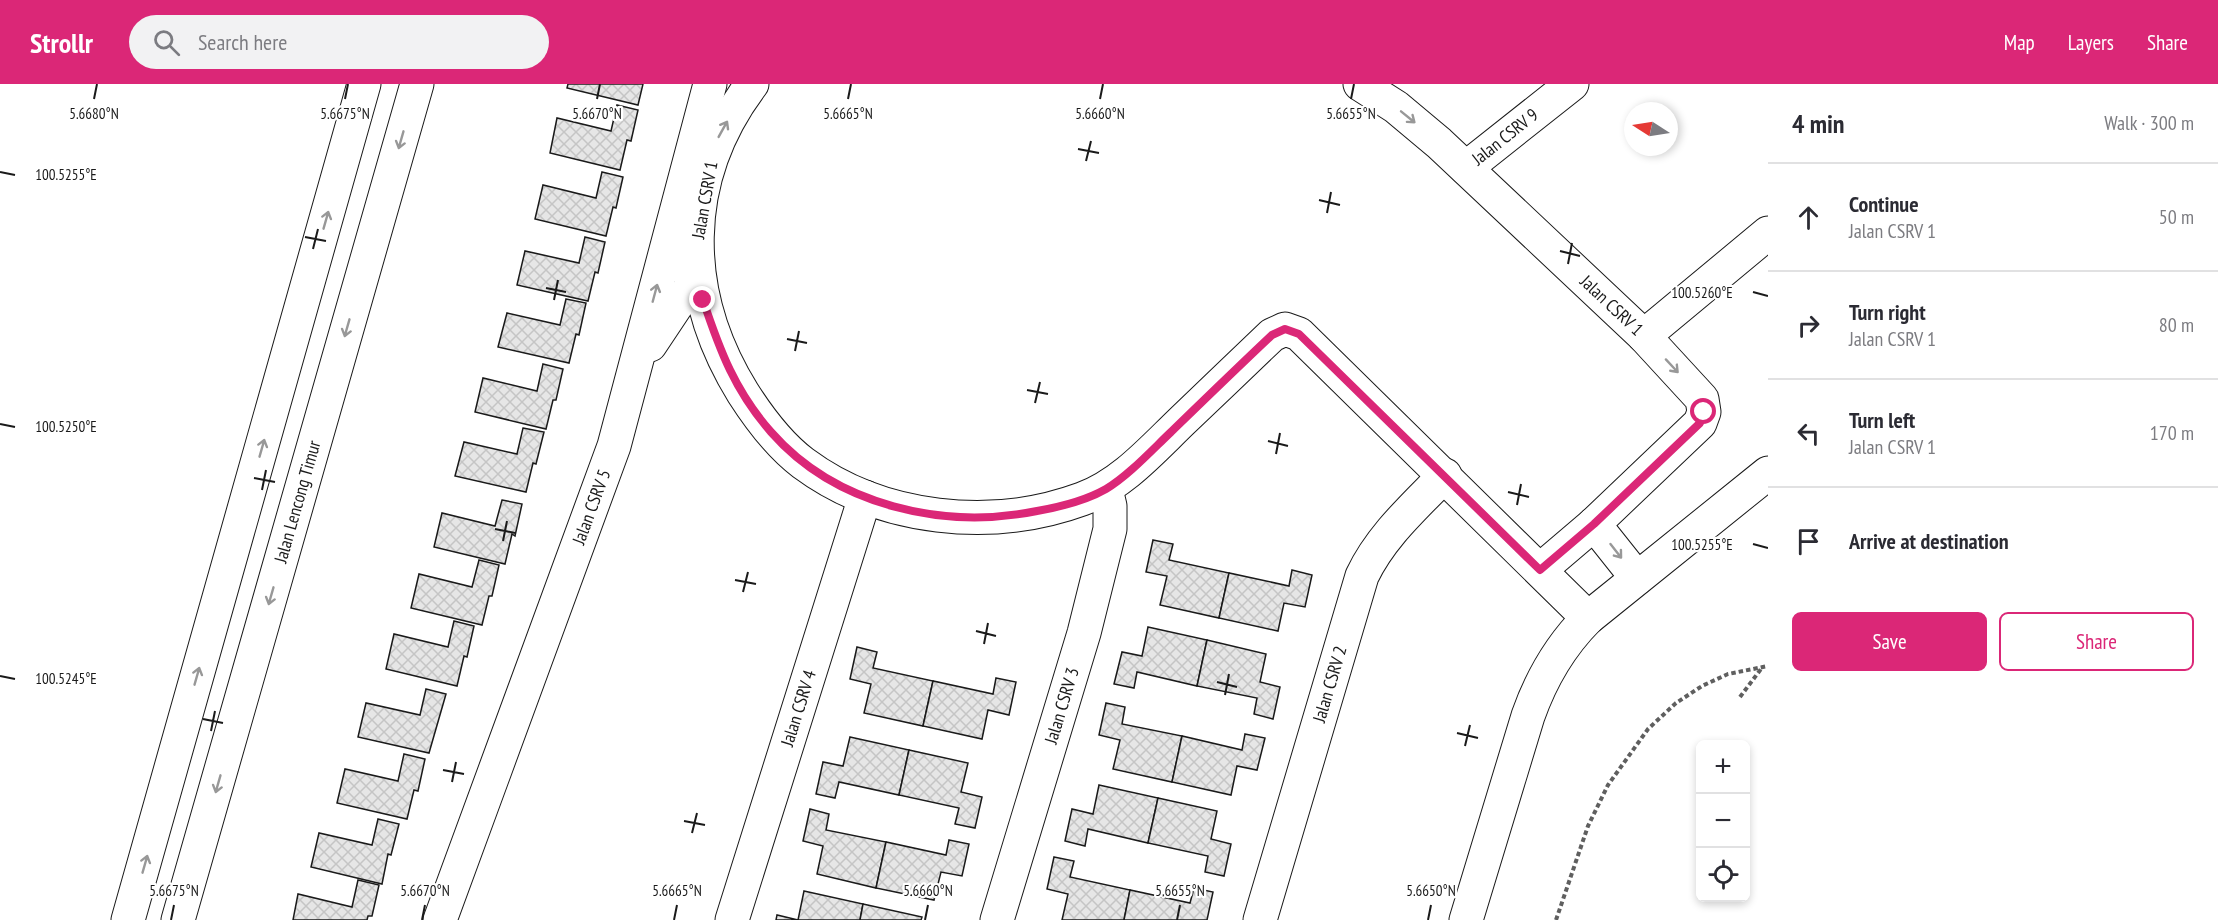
<!DOCTYPE html>
<html lang="en">
<head>
<meta charset="utf-8">
<style>
  :root { --surface:#fff; --page:#f2f2f3; --text:#2b2b33; --muted:#7c7c81; --line:#e1e1e2; --accent:#db2777 }
  body { margin:0; font-family:"PT Sans Narrow",sans-serif; background:var(--page); color:var(--text) }
  .controls { position:absolute; right:18px; bottom:18px; display:grid; overflow:hidden; border-radius:9px; box-shadow:0 3px 9px #0003 }
  .controls button { width:54px; height:54px; display:grid; place-items:center; padding:0; border:0; border-bottom:2px solid var(--line); background:var(--surface); color:var(--text); font:30px sans-serif }
  .compass { position:absolute; left:1624px; top:18px; width:54px; height:54px; border-radius:50%; background:var(--surface); box-shadow:0 3px 9px #0003; rotate:282deg }
  .stop { position:absolute; width:18px; height:18px; margin:-14px; border:4px solid #db2777; border-radius:50%; background:#fff }
  .stop.end { background:#db2777; border-color:#fff; box-shadow:0 2px 6px #0008 }
  .list { margin:0; padding:0; list-style:none }
  h2 { display:flex; justify-content:space-between; align-items:center; height:78px; margin:0; padding:0 24px; font-size:26px }
  h2 small { font-size:20px; font-weight:400; color:var(--muted) }
  .list li { display:grid; grid-template-columns:39px 1fr auto; gap:18px; align-items:center; box-sizing:border-box; height:108px; padding:0 24px; border-top:2px solid var(--line) }
  .list b { display:block; font-size:22px; white-space:nowrap }
  .list p { margin:0; font-size:20px; white-space:nowrap; color:var(--muted) }
  .list em { font-size:20px; font-style:normal; color:var(--muted) }
  .actions { display:flex; gap:12px; padding:18px 24px }
  .actions a { flex:1; padding:14px 0; border:2px solid var(--accent); border-radius:9px; text-align:center; font-size:21px; color:var(--accent) }
  .actions .main { background:var(--accent); color:#fff }
  .icon { flex:none; width:33px; height:33px; fill:none; stroke:currentColor; stroke-width:2; stroke-linecap:round; stroke-linejoin:round }
  .map { position:relative; flex:none; width:1768px; height:836px; overflow:hidden }
  header { display:flex; align-items:center; gap:36px; box-sizing:border-box; height:84px; padding:0 30px; background:var(--accent); color:#fff }
  header strong { font-size:28px }
  nav { display:flex; gap:33px; margin-inline-start:auto; font-size:21px }
  .search { width:420px; height:54px; background:var(--page); display:flex; align-items:center; gap:15px; box-sizing:border-box; padding:0 21px; border-radius:33px; color:var(--muted); font-size:22px }
  main { display:flex }
  aside { flex:1; background:var(--surface) }
  .map>svg:first-child { display:block }
  .building { fill:url(#building-cross-hatch); stroke:#1a1a1a; stroke-width:1.5 }
  .lines { fill:none; stroke-linecap:round; stroke-linejoin:round }
  .minor-casing { stroke:#1a1a1a; stroke-width:35 }
  .highway-casing { stroke:#1a1a1a; stroke-width:35 }
  .path { stroke:#5f5f5f; stroke-width:4; stroke-dasharray:4.5 3; stroke-linecap:butt }
  .minor { stroke:#fff; stroke-width:33 }
  .highway { stroke:#fff; stroke-width:33 }
  .oneway { stroke:#989898 }
  .route { stroke:#db2777; stroke-width:8 }
  .ticks { fill:none; stroke:#1a1a1a; stroke-width:2 }
  .labels { text-anchor:middle; stroke-width:4.5; stroke-linejoin:round; paint-order:stroke }
  .street-label { font-size:18px; fill:#1a1a1a; stroke:#fff }
  .ticks-label { font-size:15px; text-anchor:middle; fill:#1a1a1a; stroke:#fff; stroke-width:4.5; stroke-linejoin:round; paint-order:stroke }
</style>
</head>
<body>
<header>
<strong>Strollr</strong>
<div class="search"><svg class="icon" aria-label="search" viewBox="0 0 24 24"><circle cx="10" cy="10" r="6"/><path d="M15 15l6 6"/></svg>Search here</div>
<nav><a>Map</a><a>Layers</a><a>Share</a></nav>
</header>
<main>
<div class="map">
<svg width="1768" height="836" viewBox="0 0 1768 836">
  <defs>
    <pattern id="building-cross-hatch" width="8" height="8" patternUnits="userSpaceOnUse" patternTransform="scale(1.5)"><rect width="8" height="8" fill="#e6e6e6"/><path d="M0 0l8 8M0 8l8-8" fill="none" stroke="#c5c5c5"/></pattern>
  </defs>
  <rect width="100%" height="100%" fill="#fff"/>
  <g class="building">
    <polygon points="568,0 643,0 638,21 567,4"/>
    <polygon points="617,21 638,26 631,57 627,56 620,86 550,69 557,34 611,47"/>
    <polygon points="602,88 623,93 616,124 613,123 606,152 535,135 543,101 596,114"/>
    <polygon points="585,153 605,158 598,189 595,188 588,217 517,201 525,167 579,179"/>
    <polygon points="566,215 586,219 579,251 576,250 569,279 498,263 507,229 560,241"/>
    <polygon points="543,280 563,285 556,316 553,316 546,345 475,328 483,294 537,307"/>
    <polygon points="523,344 544,348 536,380 533,379 526,408 455,392 464,358 517,370"/>
    <polygon points="502,416 522,420 515,452 512,450 505,480 434,463 442,429 495,442"/>
    <polygon points="1153,456 1173,460 1169,476 1229,489 1219,534 1160,521 1167,492 1146,488"/>
    <polygon points="479,476 499,481 492,512 489,512 482,541 411,524 419,490 472,503"/>
    <polygon points="1292,486 1312,491 1305,523 1284,519 1278,547 1219,534 1229,489 1289,502"/>
    <polygon points="454,537 474,542 467,573 464,572 457,602 386,585 394,550 448,563"/>
    <polygon points="1148,543 1207,556 1197,602 1137,588 1134,604 1114,600 1122,568 1142,572"/>
    <polygon points="1207,556 1266,570 1260,598 1280,603 1273,635 1254,630 1257,614 1197,602"/>
    <polygon points="857,563 877,568 873,584 933,597 923,642 864,629 871,600 850,595"/>
    <polygon points="996,594 1016,598 1009,631 988,626 982,655 923,642 933,597 993,610"/>
    <polygon points="426,605 446,610 429,669 358,653 366,619 420,631"/>
    <polygon points="1106,619 1125,623 1122,640 1182,652 1172,698 1113,685 1120,656 1099,651"/>
    <polygon points="1245,650 1265,654 1257,686 1237,682 1231,711 1172,698 1182,652 1242,666"/>
    <polygon points="850,653 909,666 899,711 839,698 835,714 816,710 823,678 843,682"/>
    <polygon points="909,666 968,679 961,708 982,713 975,744 955,740 959,724 899,711"/>
    <polygon points="404,670 425,675 418,707 414,706 407,735 337,719 345,685 398,697"/>
    <polygon points="1099,701 1158,714 1148,759 1088,745 1085,762 1065,757 1072,725 1093,730"/>
    <polygon points="1158,714 1217,727 1211,755 1231,760 1224,792 1205,788 1208,772 1148,759"/>
    <polygon points="810,725 829,730 826,746 886,758 876,804 817,790 823,762 803,757"/>
    <polygon points="378,735 399,740 391,771 388,770 382,800 311,783 319,749 372,761"/>
    <polygon points="949,756 969,760 962,792 941,788 934,816 876,804 886,758 946,771"/>
    <polygon points="1054,773 1074,777 1070,793 1130,806 1124,836 1062,836 1068,810 1047,805"/>
    <polygon points="358,796 379,801 372,832 368,832 367,836 293,836 298,810 352,823"/>
    <polygon points="1194,804 1213,808 1207,836 1124,836 1130,806 1190,819"/>
    <polygon points="804,807 863,820 860,836 776,836 777,831 798,836"/>
    <polygon points="863,820 922,833 921,836 860,836"/>
  </g>
  <g class="lines">
    <defs>
      <g id="minor">
        <path d="M752,0C680,95 681,209 743,309C759,334 779,361 803,379C881,437 992,448 1082,415C1121,401 1151,367 1181,338C1211,309 1242,280 1272,251L1285,245L1299,250L1588,534"/>
        <path id="s1" d="M1360,0L1396,23L1439,59L1644,252L1702,315L1704,328L1700,339L1594,440L1540,486"/>
        <path id="s2" d="M1466,84L1572,0"/>
        <polyline points="1644,252 1768,149"/>
        <polyline points="650,261 676,222 698,195 685,185"/>
        <polyline points="1594,440 1637,494"/>
        <path id="s3" d="M440,836L614,362L710,0"/>
        <path id="s4" d="M732,836L865,413"/>
        <path id="s5" d="M997,836L1084,549L1110,445V422L1106,405"/>
        <path id="s6" d="M1260,836L1362,492C1381,452 1414,423 1445,391"/>
        <path d="M1466,836L1528,632C1541,595 1560,562 1588,534L1768,389"/>
      </g>
      <g id="highway">
        <polyline points="128,836 364,0"/>
        <path id="s7" d="M178,836L417,0"/>
      </g>
    </defs>
    <use href="#minor" class="minor-casing"/>
    <use href="#highway" class="highway-casing"/>
    <g class="path">
      <polyline points="1740,613 1761,585"/>
      <polyline points="1556,836 1588,742 1608,701 1648,645 1676,619 1702,602 1728,590 1768,582"/>
    </g>
    <use href="#minor" class="minor"/>
    <use href="#highway" class="highway"/>
  </g>
  <defs><path id="oneway-shaft" d="M-6 0H5M1.5-3L5.5 0L1.5 3" fill="none" stroke-width="1.6" stroke-linecap="round" stroke-linejoin="round" transform="scale(1.5)"/></defs>
  <g class="oneway">
    <use href="#oneway-shaft" transform="translate(1408 33) rotate(39)"/>
    <use href="#oneway-shaft" transform="translate(723 45) rotate(-61)"/>
    <use href="#oneway-shaft" transform="translate(401 56) rotate(106)"/>
    <use href="#oneway-shaft" transform="translate(326 136) rotate(-74)"/>
    <use href="#oneway-shaft" transform="translate(655 209) rotate(-75)"/>
    <use href="#oneway-shaft" transform="translate(347 244) rotate(106)"/>
    <use href="#oneway-shaft" transform="translate(1672 282) rotate(47)"/>
    <use href="#oneway-shaft" transform="translate(262 364) rotate(-74)"/>
    <use href="#oneway-shaft" transform="translate(1616 467) rotate(52)"/>
    <use href="#oneway-shaft" transform="translate(271 512) rotate(106)"/>
    <use href="#oneway-shaft" transform="translate(197 592) rotate(-74)"/>
    <use href="#oneway-shaft" transform="translate(218 700) rotate(106)"/>
    <use href="#oneway-shaft" transform="translate(145 780) rotate(-74)"/>
  </g>
  <g class="lines">
    <path class="route" d="M703,216C720,267 735,307 771,348C836,422 944,446 1037,427C1060,423 1085,417 1106,405C1128,392 1152,366 1171,348C1204,316 1238,283 1272,251L1285,245L1299,250L1540,486L1594,440L1700,339L1704,328"/>
  </g>
  <path class="ticks" d="M94,15L97,0M345,15L348,0M597,15L600,0M848,15L851,0M1100,15L1103,0M1351,15L1354,0M1078,65L1099,69M1086,77L1091,57M0,88L15,91M1319,116L1340,121M1327,129L1331,108M305,153L326,157M313,165L318,145M1560,167L1580,172M1568,180L1572,159M546,204L566,208M1753,208L1768,212M554,216L558,196M787,255L807,259M795,267L799,247M1027,306L1048,310M1035,319L1040,298M0,340L15,343M1268,357L1288,362M1276,370L1280,349M254,394L275,398M262,406L266,386M1508,408L1529,413M1517,421L1521,400M495,445L515,449M503,457L507,437M1753,460L1768,464M735,496L756,500M743,508L748,488M976,547L996,552M984,560L988,539M0,592L15,595M1217,598L1237,603M1225,611L1229,590M203,635L223,639M211,647L215,627M1457,649L1478,654M1465,662L1470,641M443,686L464,690M452,698L456,678M684,737L705,741M692,749L697,729M171,836L174,821M422,836L425,821M674,836L677,821M925,836L928,821M1177,836L1180,821M1428,836L1431,821"/>
  <g class="labels">
    <g class="street-label">
      <text dy="6" stroke="none"><textPath href="#s2" startOffset="50">Jalan CSRV 9</textPath></text>
      <text transform="translate(705 116) rotate(-80)" y="6">Jalan CSRV 1</text>
      <text dy="6" stroke="none"><textPath href="#s1" startOffset="336">Jalan CSRV 1</textPath></text>
      <text dy="6" stroke="none"><textPath href="#s7" startOffset="435">Jalan Lencong Timur</textPath></text>
      <text dy="6" stroke="none"><textPath href="#s3" startOffset="440">Jalan CSRV 5</textPath></text>
      <text dy="6" stroke="none"><textPath href="#s6" startOffset="246">Jalan CSRV 2</textPath></text>
      <text dy="6" stroke="none"><textPath href="#s5" startOffset="224">Jalan CSRV 3</textPath></text>
      <text dy="6" stroke="none"><textPath href="#s4" startOffset="222">Jalan CSRV 4</textPath></text>
    </g>
  </g>
  <g class="ticks-label">
    <text x="94" y="35">5.6680°N</text>
    <text x="345" y="35">5.6675°N</text>
    <text x="597" y="35">5.6670°N</text>
    <text x="848" y="35">5.6665°N</text>
    <text x="1100" y="35">5.6660°N</text>
    <text x="1351" y="35">5.6655°N</text>
    <text x="66" y="96">100.5255°E</text>
    <text x="1702" y="214">100.5260°E</text>
    <text x="66" y="348">100.5250°E</text>
    <text x="1702" y="466">100.5255°E</text>
    <text x="66" y="600">100.5245°E</text>
    <text x="174" y="812">5.6675°N</text>
    <text x="425" y="812">5.6670°N</text>
    <text x="677" y="812">5.6665°N</text>
    <text x="928" y="812">5.6660°N</text>
    <text x="1180" y="812">5.6655°N</text>
    <text x="1431" y="812">5.6650°N</text>
  </g>
</svg>
<div class="controls">
<button>+</button>
<button>−</button>
<button><svg class="icon" aria-label="locate" viewBox="0 0 24 24"><circle cx="12" cy="12" r="6"/><path d="M12 2v4M12 18v4M2 12h4M18 12h4"/></svg></button>
</div>
<svg class="compass" viewBox="-18 -18 36 36"><path d="M0-13l5 13h-10z" fill="#e53935"/><path d="M0 13l5-13h-10z" fill="#7c7c81"/></svg>
<div class="stop" style="left:1704px;top:328px"></div>
<div class="stop end" style="left:703px;top:216px"></div>
</div>
<aside>
<h2>4 min<small>Walk · 300 m</small></h2>
<ul class="list">
<li><svg class="icon" aria-label="ahead" viewBox="0 0 24 24"><path d="M12 20V5M6 11l6-6 6 6"/></svg><div><b>Continue</b><p>Jalan CSRV 1</p></div><em>50 m</em></li>
<li><svg class="icon" aria-label="right" viewBox="0 0 24 24"><path d="M7 20v-9h11M14 6l5 5-5 5"/></svg><div><b>Turn right</b><p>Jalan CSRV 1</p></div><em>80 m</em></li>
<li><svg class="icon" aria-label="left" viewBox="0 0 24 24"><path d="M17 20v-9H6M10 6l-5 5 5 5"/></svg><div><b>Turn left</b><p>Jalan CSRV 1</p></div><em>170 m</em></li>
<li><svg class="icon" aria-label="arrive" viewBox="0 0 24 24"><path d="M6 21V4h12l-3 4 3 4H6"/></svg><div><b>Arrive at destination</b></div></li>
</ul>
<div class="actions"><a class="main">Save</a><a>Share</a></div>
</aside>
</main>
</body>
</html>
